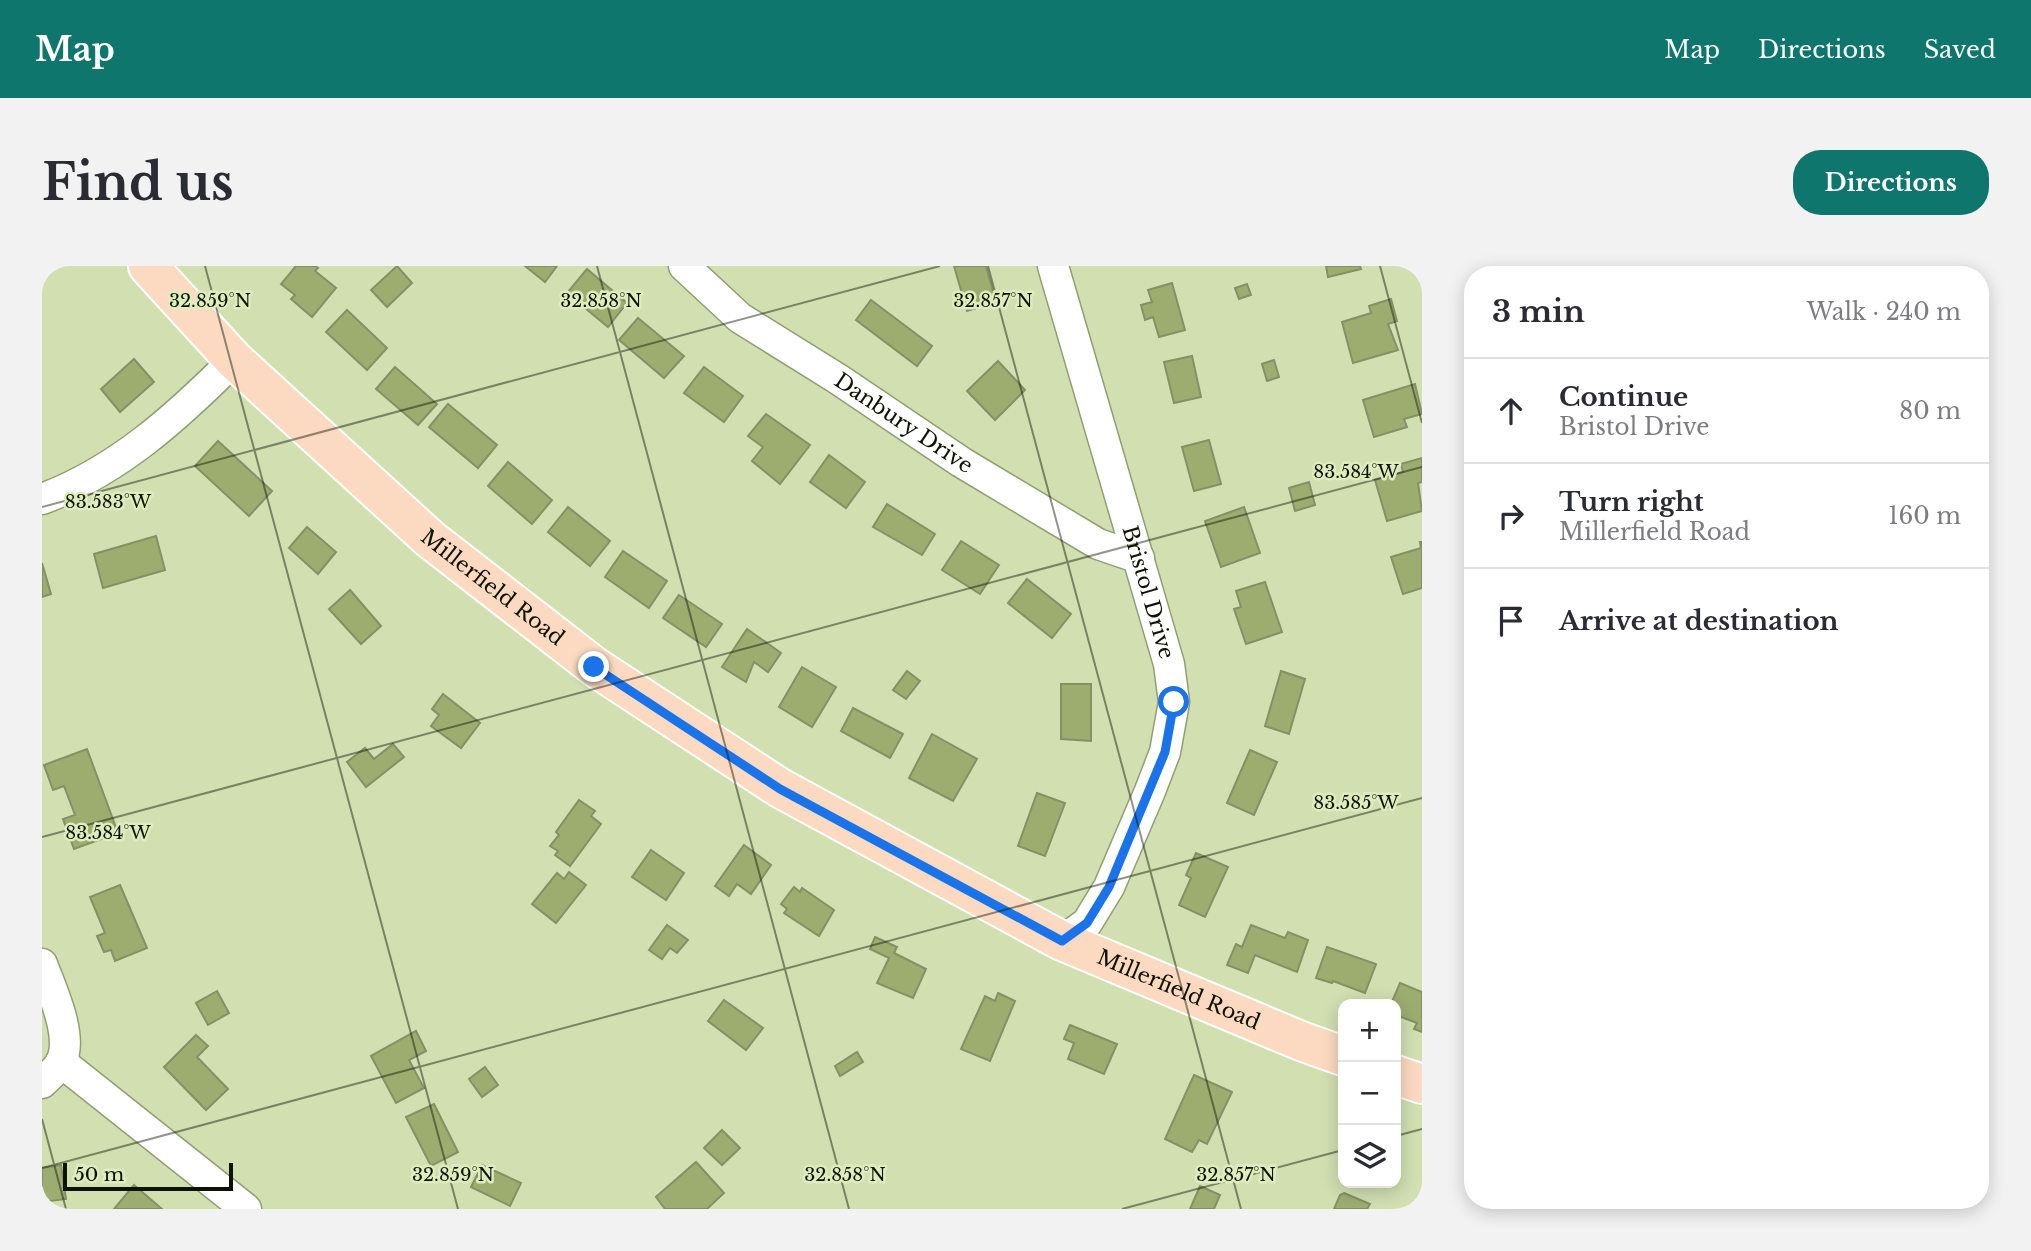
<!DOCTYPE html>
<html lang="en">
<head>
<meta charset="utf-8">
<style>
  :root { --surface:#fff; --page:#f2f2f3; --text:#2b2b33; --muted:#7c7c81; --line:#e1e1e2; --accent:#0f766e }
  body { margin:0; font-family:"Libre Baskerville",serif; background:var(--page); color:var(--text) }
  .controls { position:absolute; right:21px; bottom:21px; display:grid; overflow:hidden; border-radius:14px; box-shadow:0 4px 18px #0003 }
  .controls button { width:63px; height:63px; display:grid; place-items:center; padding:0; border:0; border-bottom:2px solid var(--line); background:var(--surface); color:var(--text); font:35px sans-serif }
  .scale { position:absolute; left:21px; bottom:18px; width:170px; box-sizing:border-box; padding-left:7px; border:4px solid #0e1203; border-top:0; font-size:19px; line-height:24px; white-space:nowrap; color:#0e1203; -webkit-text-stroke:5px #dfecbe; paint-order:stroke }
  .stop { position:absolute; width:21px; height:21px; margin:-16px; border:5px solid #1a73e8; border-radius:50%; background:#fff }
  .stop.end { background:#1a73e8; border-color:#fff; box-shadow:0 2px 7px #0008 }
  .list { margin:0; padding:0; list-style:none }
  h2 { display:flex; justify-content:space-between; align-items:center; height:91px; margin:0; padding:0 28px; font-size:30px }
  h2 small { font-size:23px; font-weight:400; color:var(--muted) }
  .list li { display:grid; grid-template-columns:46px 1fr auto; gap:21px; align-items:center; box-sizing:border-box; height:105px; padding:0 28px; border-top:2px solid var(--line) }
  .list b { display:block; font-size:26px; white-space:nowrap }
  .list p { margin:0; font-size:23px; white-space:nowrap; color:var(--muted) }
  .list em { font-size:23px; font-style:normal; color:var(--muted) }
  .icon { flex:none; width:38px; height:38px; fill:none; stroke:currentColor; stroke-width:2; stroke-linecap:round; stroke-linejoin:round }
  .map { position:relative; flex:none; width:1380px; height:943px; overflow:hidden; border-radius:28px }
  header { display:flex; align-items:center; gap:42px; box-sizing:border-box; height:98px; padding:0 35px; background:var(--accent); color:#fff }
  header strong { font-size:33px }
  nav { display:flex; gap:38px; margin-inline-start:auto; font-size:24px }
  .intro { display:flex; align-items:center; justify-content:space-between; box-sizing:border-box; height:168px; padding:0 42px }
  h1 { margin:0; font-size:49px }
  .button { padding:18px 32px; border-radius:28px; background:var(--accent); color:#fff; font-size:24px; font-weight:700 }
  main { display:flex; gap:42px; padding:0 42px }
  aside { flex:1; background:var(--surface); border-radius:28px; box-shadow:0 4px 18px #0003 }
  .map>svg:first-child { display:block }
  .building { fill:#9dad70; stroke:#859066; stroke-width:2 }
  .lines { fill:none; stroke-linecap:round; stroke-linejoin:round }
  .minor-casing { stroke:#929e72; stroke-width:33 }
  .major-casing { stroke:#fff; stroke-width:42 }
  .minor { stroke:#fff; stroke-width:30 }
  .major { stroke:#fbdac1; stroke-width:38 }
  .route { stroke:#1a73e8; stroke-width:9 }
  .ticks { fill:none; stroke:#0e1203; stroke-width:2; stroke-opacity:0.45 }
  .labels { text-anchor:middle; stroke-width:5; stroke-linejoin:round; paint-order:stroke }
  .street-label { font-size:21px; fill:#0e1203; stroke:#dfecbe }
  .ticks-label { font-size:18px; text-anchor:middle; fill:#0e1203; stroke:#dfecbe; stroke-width:5; stroke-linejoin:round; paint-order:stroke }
</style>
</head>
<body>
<header>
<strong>Map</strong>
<nav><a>Map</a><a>Directions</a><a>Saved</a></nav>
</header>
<div class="intro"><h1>Find us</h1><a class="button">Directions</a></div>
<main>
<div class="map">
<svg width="1380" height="943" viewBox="0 0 1380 943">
  <rect width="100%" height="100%" fill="#d2dfb1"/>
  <g class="building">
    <polygon points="254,0 273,0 276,2 273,5 294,22 270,51 249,33 253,29 239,18"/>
    <polygon points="355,0 370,17 345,41 329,24"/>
    <polygon points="483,0 515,0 503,16"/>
    <polygon points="912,0 944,0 954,36 925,45"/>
    <polygon points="1284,0 1318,0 1319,3 1286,11"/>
    <polygon points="545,3 585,37 566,61 525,27"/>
    <polygon points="1130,17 1143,64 1117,71 1111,51 1103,54 1099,39 1110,36 1106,24"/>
    <polygon points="1205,18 1209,29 1197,33 1193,22"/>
    <polygon points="1349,33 1355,55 1346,58 1356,84 1311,97 1300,56 1329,47 1327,40"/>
    <polygon points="829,34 890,80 875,100 814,54"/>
    <polygon points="305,44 345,82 325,104 284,66"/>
    <polygon points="596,52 642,90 622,112 577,74"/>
    <polygon points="1150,90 1159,131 1132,137 1122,96"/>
    <polygon points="92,93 112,116 78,146 59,123"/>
    <polygon points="1232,94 1237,111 1225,115 1220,98"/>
    <polygon points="956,95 983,124 953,154 925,125"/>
    <polygon points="353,101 395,138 376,159 334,123"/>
    <polygon points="662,101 701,130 682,156 642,127"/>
    <polygon points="1373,118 1380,148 1362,153 1365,161 1332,171 1321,134"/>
    <polygon points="406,138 455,179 436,202 387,161"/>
    <polygon points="724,148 768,179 738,218 710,195 721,181 706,170"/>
    <polygon points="1167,174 1179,218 1152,225 1140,181"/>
    <polygon points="176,175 230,225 207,250 153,200"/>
    <polygon points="787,189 823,216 804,242 768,216"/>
    <polygon points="1380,192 1380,216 1376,217 1380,245 1345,255 1333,214 1361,206 1359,198"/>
    <polygon points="466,196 510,234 490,258 446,220"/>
    <polygon points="1267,216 1273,239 1253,245 1247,222"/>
    <polygon points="845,238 893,268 880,289 831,261"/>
    <polygon points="526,241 568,275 548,300 506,266"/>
    <polygon points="1202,241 1218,287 1179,301 1163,255"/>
    <polygon points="265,261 294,286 276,308 247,282"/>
    <polygon points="114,270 123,304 61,322 52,288"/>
    <polygon points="919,275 957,299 938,328 900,304"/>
    <polygon points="1378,276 1380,276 1380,322 1361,328 1349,291 1379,282"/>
    <polygon points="581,285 625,315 607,342 563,311"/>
    <polygon points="0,297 9,328 0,331"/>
    <polygon points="985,313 1029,348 1010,372 966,337"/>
    <polygon points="1223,316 1240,366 1204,378 1192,343 1199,341 1194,325"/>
    <polygon points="308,324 339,360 319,378 287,343"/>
    <polygon points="637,329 680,358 664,381 621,352"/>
    <polygon points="705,363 739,387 726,406 712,396 704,416 680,401"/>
    <polygon points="760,401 794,421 770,461 737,441"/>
    <polygon points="865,405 878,415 864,433 851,424"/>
    <polygon points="1239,405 1263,413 1247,468 1223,460"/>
    <polygon points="1019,418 1049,418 1049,475 1019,473"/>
    <polygon points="401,428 438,457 419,482 389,460 397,449 390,443"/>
    <polygon points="811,442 861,468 848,492 799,465"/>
    <polygon points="890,468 935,493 911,535 867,512"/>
    <polygon points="351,478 362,491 324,521 305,496 323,482 332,493"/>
    <polygon points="45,483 76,567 32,583 21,553 33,549 22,520 11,524 2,499"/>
    <polygon points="1208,484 1235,496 1212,549 1185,537"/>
    <polygon points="995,527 1023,537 1003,590 976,580"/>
    <polygon points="537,534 553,545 549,550 559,558 528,600 513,589 516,585 508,580 517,569 514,566"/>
    <polygon points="702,579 729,599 709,628 695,618 687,630 673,620"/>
    <polygon points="609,584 642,607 624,634 590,611"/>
    <polygon points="1154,587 1186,601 1163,651 1137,639 1149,612 1144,609"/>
    <polygon points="527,606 544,619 514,657 490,638 515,607 522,613"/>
    <polygon points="78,619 105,682 73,695 69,684 62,686 55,670 63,667 48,631"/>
    <polygon points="752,621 758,626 760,622 792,644 777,670 742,647 745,643 739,638"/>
    <polygon points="625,659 646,674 635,687 628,682 620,693 607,684"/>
    <polygon points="1209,659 1243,672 1246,666 1266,674 1255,706 1213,689 1206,707 1185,699 1194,678 1200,681"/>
    <polygon points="833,671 855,681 852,687 884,703 871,732 835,717 847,692 828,683"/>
    <polygon points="1285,681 1334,698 1323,727 1291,715 1290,717 1274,712"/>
    <polygon points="1358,717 1380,726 1380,766 1372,763 1375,757 1354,749 1354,738 1349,738"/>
    <polygon points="175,725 187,747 166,759 154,737"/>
    <polygon points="956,727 973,735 948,795 919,783 943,730 953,735"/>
    <polygon points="682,734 721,762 704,784 666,755"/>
    <polygon points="1028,759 1075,778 1062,808 1026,793 1032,777 1022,773"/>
    <polygon points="374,765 384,785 367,794 382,822 354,837 329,790"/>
    <polygon points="154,769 166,780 155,791 186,823 164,844 122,801"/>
    <polygon points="815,786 821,796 798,810 793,800"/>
    <polygon points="443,801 456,819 440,831 427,813"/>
    <polygon points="1152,809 1190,826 1165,878 1157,874 1150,886 1123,873"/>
    <polygon points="392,838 416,886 389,900 364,851"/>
    <polygon points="680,864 698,882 680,899 662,882"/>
    <polygon points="654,896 682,927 665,943 623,943 614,931"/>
    <polygon points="19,899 24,933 0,936 0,902"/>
    <polygon points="440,899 479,917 468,940 429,921"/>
    <polygon points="92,919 120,943 72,943"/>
    <polygon points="1158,920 1178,929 1172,943 1148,943"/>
    <polygon points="1302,927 1328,938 1325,943 1292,943 1298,929"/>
  </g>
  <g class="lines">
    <defs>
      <g id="minor">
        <path id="s1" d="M642,0L698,52L796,113L919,196L1056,278L1097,292"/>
        <path id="s2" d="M1011,0L1127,398L1132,436L1123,486L1108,525L1067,621L1045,657L1020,675"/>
        <path d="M0,233C76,205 136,150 192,94"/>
        <path d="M0,698C9,723 32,770 19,796C15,804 6,811 0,817"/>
        <polyline points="19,796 204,943"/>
      </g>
      <g id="major">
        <path id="s3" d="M106,0L192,94L388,273L553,401L738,522L1020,675L1259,775L1301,790"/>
        <polyline points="1354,809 1380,818"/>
      </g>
    </defs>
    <use href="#minor" class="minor-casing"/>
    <use href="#major" class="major-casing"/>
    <use href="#minor" class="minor"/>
    <use href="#major" class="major"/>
  </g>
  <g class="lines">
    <polyline class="route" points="552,401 738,523 1020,675 1045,657 1067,621 1123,486 1132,436"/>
  </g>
  <path class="ticks" d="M163,0L416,943M555,0L807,943M946,0L1199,943M1338,0L1380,157M0,241L898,0M0,571L1380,201M0,853L24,943M1354,870L1380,863M0,902L1380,532M1080,943L1301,884"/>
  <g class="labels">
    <g class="street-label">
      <text dy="7" stroke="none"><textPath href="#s1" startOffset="271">Danbury Drive</textPath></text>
      <text dy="7" stroke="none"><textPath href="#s3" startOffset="472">Millerfield Road</textPath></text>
      <text dy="7" stroke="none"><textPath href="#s2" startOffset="340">Bristol Drive</textPath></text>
      <text dy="7" stroke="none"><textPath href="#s3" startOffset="1270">Millerfield Road</textPath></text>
    </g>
  </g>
  <g class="ticks-label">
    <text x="168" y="41">32.859°N</text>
    <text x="559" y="41">32.858°N</text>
    <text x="951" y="41">32.857°N</text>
    <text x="1314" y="212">83.584°W</text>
    <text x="66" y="242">83.583°W</text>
    <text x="1314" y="543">83.585°W</text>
    <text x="66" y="573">83.584°W</text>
    <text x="411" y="915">32.859°N</text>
    <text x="803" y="915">32.858°N</text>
    <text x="1194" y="915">32.857°N</text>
  </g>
</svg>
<div class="controls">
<button>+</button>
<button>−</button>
<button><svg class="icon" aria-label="layers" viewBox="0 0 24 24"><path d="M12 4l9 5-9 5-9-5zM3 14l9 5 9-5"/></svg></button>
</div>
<div class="scale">50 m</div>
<div class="stop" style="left:1132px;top:436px"></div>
<div class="stop end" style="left:552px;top:401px"></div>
</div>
<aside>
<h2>3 min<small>Walk · 240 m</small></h2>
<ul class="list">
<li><svg class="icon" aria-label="ahead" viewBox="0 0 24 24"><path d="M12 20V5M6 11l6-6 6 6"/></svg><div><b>Continue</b><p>Bristol Drive</p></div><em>80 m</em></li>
<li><svg class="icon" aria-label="right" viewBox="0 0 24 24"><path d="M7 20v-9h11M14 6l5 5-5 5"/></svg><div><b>Turn right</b><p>Millerfield Road</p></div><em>160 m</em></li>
<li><svg class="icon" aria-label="arrive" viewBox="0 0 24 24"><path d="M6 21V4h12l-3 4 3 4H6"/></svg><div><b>Arrive at destination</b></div></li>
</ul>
</aside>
</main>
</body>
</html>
